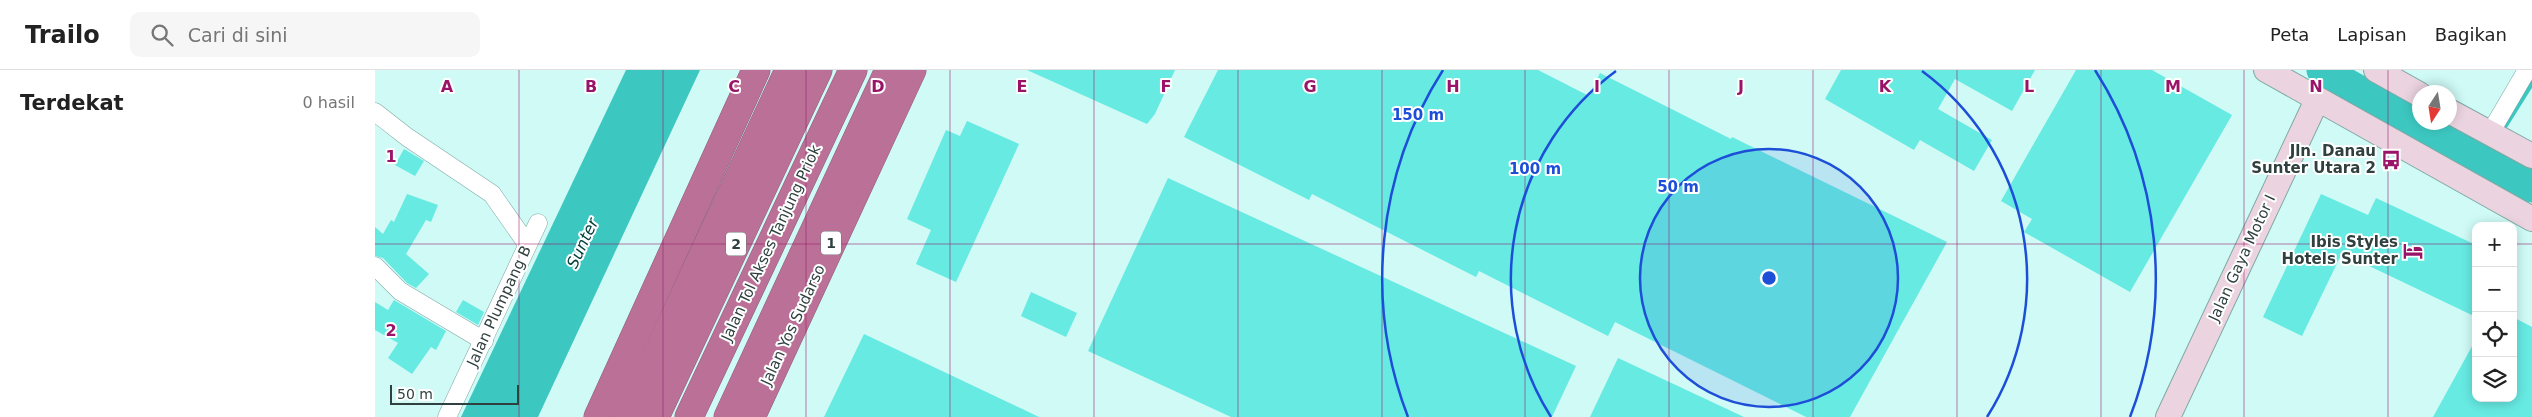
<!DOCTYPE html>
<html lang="id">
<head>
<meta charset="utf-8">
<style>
  :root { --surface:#fff; --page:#f6f6f6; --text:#222; --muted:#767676; --line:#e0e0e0 }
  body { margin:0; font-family:"DejaVu Sans",sans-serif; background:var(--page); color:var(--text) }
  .controls { position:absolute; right:15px; bottom:15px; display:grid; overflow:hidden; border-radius:10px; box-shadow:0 2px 12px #0003 }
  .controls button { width:45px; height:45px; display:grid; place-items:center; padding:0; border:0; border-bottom:1px solid var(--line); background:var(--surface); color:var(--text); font:25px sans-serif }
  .compass { position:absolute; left:2037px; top:15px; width:45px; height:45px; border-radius:50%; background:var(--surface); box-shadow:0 2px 12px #0003; rotate:192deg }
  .scale { position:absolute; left:15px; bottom:12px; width:129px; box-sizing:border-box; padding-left:5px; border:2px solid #2f403f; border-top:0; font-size:14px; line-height:18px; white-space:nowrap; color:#2f403f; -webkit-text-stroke:4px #fff; paint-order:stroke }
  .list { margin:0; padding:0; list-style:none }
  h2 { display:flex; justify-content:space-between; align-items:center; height:65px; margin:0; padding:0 20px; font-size:21px }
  h2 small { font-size:16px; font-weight:400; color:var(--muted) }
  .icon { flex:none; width:28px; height:28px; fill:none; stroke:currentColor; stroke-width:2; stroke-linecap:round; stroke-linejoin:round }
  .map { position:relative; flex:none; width:2157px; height:347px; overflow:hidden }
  header { display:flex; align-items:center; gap:30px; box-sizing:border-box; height:70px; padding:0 25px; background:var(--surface); border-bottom:1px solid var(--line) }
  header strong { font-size:24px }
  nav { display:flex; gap:28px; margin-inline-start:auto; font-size:18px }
  .search { width:350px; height:45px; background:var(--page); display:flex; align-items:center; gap:12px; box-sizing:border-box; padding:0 18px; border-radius:10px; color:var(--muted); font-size:19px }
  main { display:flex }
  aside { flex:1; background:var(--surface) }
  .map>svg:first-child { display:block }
  .water { fill:#3cc7c0 }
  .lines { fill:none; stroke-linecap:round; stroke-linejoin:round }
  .stream { stroke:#3cc7c0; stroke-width:5 }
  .river { stroke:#3cc7c0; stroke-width:31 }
  .building { fill:#66eae2 }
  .street-casing { stroke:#7fa8a4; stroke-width:19 }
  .secondary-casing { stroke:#7fa8a4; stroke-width:26 }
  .highway-casing { stroke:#8a6078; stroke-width:29 }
  .street { stroke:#fff; stroke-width:18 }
  .secondary { stroke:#ebd4e0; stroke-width:24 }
  .highway { stroke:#bb7197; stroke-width:28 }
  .grid { fill:none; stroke:#991368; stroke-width:1; stroke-opacity:0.55 }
  .ring { fill:none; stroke:#1d4ed8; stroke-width:2.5 }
  .labels { text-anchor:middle; stroke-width:4; stroke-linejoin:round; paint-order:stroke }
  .shield { fill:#fff; stroke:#6d7979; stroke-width:1 }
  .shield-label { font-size:14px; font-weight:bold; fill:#2f403f }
  .poi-label { font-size:15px; font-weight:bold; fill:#2f403f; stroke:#fff; text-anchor:end }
  .street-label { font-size:15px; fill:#2f403f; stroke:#fff }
  .water-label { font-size:16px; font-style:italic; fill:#00403d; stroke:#fff }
  .grid-label { font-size:16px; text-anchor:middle; font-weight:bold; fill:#991368; stroke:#fff; stroke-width:4; stroke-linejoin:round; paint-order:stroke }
  .centre { fill:#1d4ed8; stroke:#fff; stroke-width:2.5 }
  .ring-label { font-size:15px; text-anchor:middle; font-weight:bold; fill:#1d4ed8; stroke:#fff; stroke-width:4; stroke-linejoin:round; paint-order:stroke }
</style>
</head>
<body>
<header>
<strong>Trailo</strong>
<div class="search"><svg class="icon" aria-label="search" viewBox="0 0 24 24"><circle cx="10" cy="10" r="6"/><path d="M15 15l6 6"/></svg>Cari di sini</div>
<nav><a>Peta</a><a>Lapisan</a><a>Bagikan</a></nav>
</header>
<main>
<aside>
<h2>Terdekat<small>0 hasil</small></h2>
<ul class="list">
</ul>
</aside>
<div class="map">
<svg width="2157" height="347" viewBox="0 0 2157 347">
  <rect width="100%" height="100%" fill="#cffaf6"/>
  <polygon class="water" points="251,0 325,0 163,347 86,347"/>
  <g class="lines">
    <g class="stream">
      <polyline points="2127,61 2157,13"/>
      <polyline points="2109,90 2120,73"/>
    </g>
    <polyline class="river" points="1947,0 2157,117"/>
  </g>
  <g class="building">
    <polygon points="652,0 800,0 780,44 772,54"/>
    <polygon points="843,0 1163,0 1214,26 1225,3 1356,69 1357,67 1572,172 1475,347 1431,347 1240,252 1233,266 1104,201 1101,207 937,124 934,130 809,67"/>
    <polygon points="1466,0 1660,0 1637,41 1580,9 1563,39 1617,70 1599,101 1545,70 1539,80 1450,29"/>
    <polygon points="1701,0 1777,0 1857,45 1755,222 1649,162 1657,149 1626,131"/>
    <polygon points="592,51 644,74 581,212 541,194 556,160 532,149 571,60 585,66"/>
    <polygon points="29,79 49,91 40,106 20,95"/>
    <polygon points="793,108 1201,296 1177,347 856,347 713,281"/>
    <polygon points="32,124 63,135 56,152 51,150 31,184 54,204 41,218 32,213 8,188 0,186 0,157 8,164 16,150 19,152"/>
    <polygon points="1946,124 1993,145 2001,128 2101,175 2101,247 1967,183 1927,266 1888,247"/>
    <polygon points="656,222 702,243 691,267 646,246"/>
    <polygon points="19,230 71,261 61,280 56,277 37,304 13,288 23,273 0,260 0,232 13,240"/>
    <polygon points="88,230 109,242 103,255 81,242"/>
    <polygon points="2138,247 2157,257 2157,347 2058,347 2101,269 2101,328 2138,328"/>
    <polygon points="489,264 664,347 449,347"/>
    <polygon points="1243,288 1369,347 1215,347"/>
  </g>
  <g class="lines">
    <defs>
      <g id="street">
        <polyline points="0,42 32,67 117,124 152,174"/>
        <polyline points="2115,63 2152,0"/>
        <polyline points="0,196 25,221 109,271"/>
        <polyline points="72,347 163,153"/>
      </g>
      <g id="secondary">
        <polyline points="1891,0 2157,149"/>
        <polyline points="2001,0 2044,24"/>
        <polyline points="2074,41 2157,86"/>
        <polyline points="1793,347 1942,30"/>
      </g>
      <g id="highway">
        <polyline points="223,347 381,0"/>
        <polyline points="253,347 414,0"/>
        <polyline points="280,347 443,0"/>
        <polyline points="314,347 478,0"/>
        <polyline points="353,347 514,0"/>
        <polyline points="376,347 537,0"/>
      </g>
    </defs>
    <use href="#street" class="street-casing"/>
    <use href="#secondary" class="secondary-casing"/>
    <use href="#highway" class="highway-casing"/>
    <use href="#street" class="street"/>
    <use href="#secondary" class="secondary"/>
    <use href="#highway" class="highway"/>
  </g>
  <path class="grid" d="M144,0V347M288,0V347M431,0V347M575,0V347M719,0V347M863,0V347M1007,0V347M1150,0V347M1294,0V347M1438,0V347M1582,0V347M1726,0V347M1869,0V347M2013,0V347M0,174H2101M2138,174H2157"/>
  <circle cx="1394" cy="208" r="129" fill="#1d4ed8" fill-opacity=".12"/>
  <g class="ring">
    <circle cx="1394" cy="208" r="129"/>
    <path d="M1176 347A258 258 0 0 1 1241 1M1547 1A258 258 0 0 1 1612 347"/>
    <path d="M1033 347A387 387 0 0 1 1068 0M1720 0A387 387 0 0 1 1755 347"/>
  </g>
  <defs>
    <symbol id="bus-bare" viewBox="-9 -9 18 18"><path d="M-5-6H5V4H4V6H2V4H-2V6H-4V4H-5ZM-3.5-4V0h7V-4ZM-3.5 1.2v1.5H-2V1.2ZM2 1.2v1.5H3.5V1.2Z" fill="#991368" stroke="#fff" stroke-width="2.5" paint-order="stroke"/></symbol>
    <symbol id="hotel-bare" viewBox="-9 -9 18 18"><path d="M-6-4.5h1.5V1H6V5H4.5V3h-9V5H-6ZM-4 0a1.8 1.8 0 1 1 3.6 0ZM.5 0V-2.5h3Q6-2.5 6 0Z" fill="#991368" stroke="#fff" stroke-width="2.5" paint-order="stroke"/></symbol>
  </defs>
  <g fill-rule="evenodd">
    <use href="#bus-bare" x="2002" y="76" width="28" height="28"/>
    <use href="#hotel-bare" x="2024" y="167" width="28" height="28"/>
  </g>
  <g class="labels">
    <g class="shield">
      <rect x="446" y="161.5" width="20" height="23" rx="4"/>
      <rect x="351" y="162.5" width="20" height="23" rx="4"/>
    </g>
    <g class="shield-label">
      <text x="456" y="178">1</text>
      <text x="361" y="179">2</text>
    </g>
    <g class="poi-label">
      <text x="2001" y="86">Jln. Danau<tspan x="2001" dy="17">Sunter Utara 2</tspan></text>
      <text x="2023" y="177">Ibis Styles<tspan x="2023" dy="17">Hotels Sunter</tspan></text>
    </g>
    <g class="street-label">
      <text transform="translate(396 173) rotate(-65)" y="5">Jalan Tol Akses Tanjung Priok</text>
      <text transform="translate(1867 188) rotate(-65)" y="5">Jalan Gaya Motor I</text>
      <text transform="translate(124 236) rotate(-65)" y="5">Jalan Plumpang B</text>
      <text transform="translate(418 255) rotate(-65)" y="5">Jalan Yos Sudarso</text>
    </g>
    <g class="water-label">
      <text transform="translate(207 173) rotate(-65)" y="6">Sunter</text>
    </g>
  </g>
  <g class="grid-label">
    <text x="72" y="22">A</text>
    <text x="216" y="22">B</text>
    <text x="359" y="22">C</text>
    <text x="503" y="22">D</text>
    <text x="647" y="22">E</text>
    <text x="791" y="22">F</text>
    <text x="935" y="22">G</text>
    <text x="1078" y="22">H</text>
    <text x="1222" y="22">I</text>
    <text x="1366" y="22">J</text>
    <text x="1510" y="22">K</text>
    <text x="1654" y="22">L</text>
    <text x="1798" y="22">M</text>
    <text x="1941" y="22">N</text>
    <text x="16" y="92">1</text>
    <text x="16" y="266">2</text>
  </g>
  <circle cx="1394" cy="208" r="8" class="centre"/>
  <g class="ring-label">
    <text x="1043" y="50">150 m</text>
    <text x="1160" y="104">100 m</text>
    <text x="1303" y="122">50 m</text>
  </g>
</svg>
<div class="controls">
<button>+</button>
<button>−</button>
<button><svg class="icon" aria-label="locate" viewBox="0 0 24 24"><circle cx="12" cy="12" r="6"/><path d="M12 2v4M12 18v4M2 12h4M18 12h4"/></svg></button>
<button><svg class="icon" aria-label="layers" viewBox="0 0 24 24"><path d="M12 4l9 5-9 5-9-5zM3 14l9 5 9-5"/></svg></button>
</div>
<svg class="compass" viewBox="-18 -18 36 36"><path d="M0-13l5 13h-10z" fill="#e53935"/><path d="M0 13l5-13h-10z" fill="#767676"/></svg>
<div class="scale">50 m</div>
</div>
</main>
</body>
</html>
